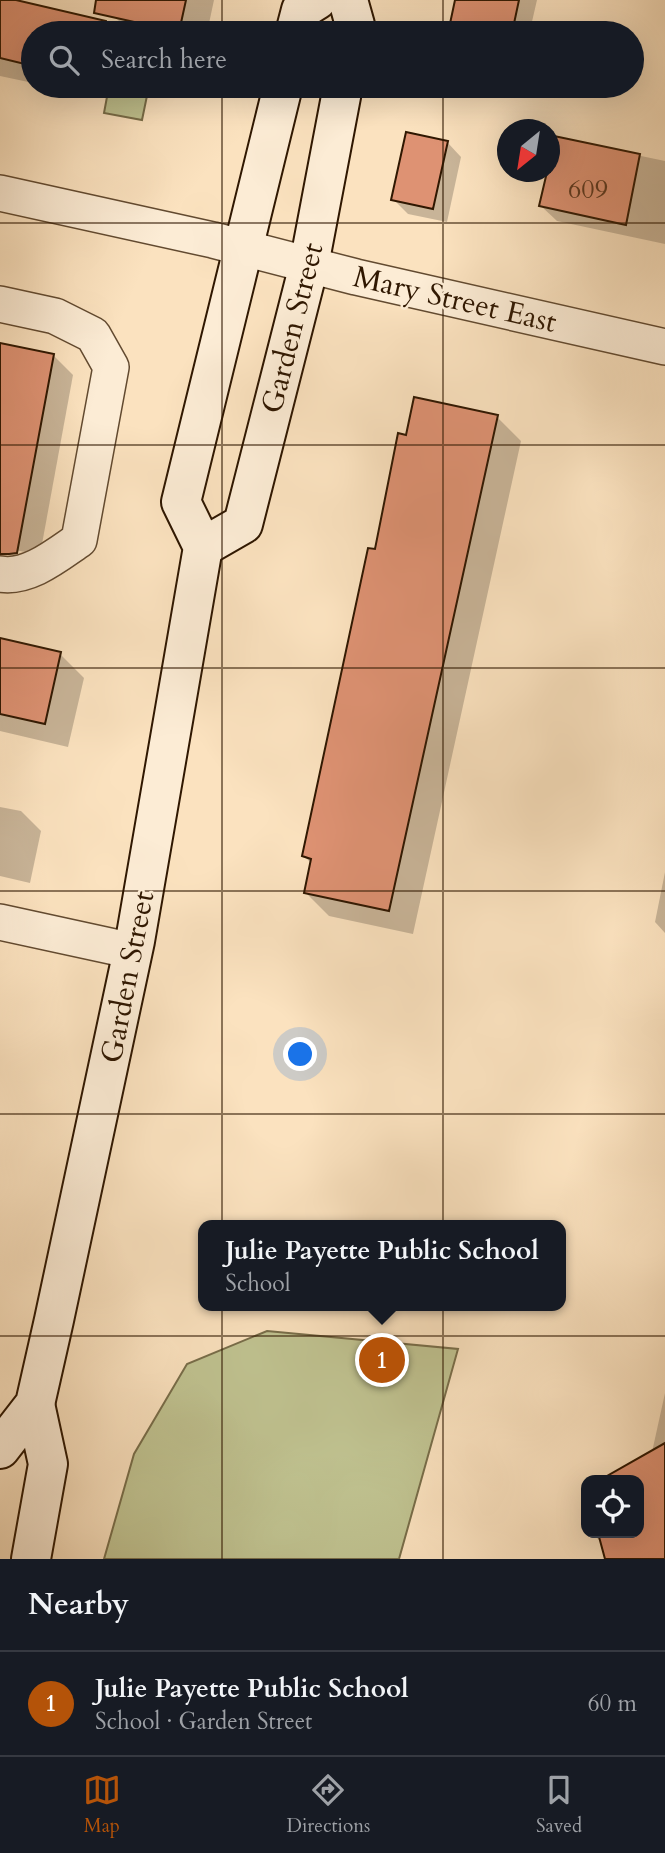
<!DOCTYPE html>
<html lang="en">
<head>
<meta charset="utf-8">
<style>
  :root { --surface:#171b24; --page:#20242c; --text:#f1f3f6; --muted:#9ea1a6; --line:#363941; --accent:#b45309 }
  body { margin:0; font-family:Cardo,serif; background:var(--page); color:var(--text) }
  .controls { position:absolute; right:21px; bottom:21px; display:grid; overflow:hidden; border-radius:14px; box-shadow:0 7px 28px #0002 }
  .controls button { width:63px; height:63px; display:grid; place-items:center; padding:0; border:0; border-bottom:2px solid var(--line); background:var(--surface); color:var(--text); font:35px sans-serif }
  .compass { position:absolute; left:497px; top:119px; width:63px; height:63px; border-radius:50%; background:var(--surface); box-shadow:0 7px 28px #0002; rotate:210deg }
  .you { position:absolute; left:301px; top:1055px; width:24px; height:24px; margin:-18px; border:5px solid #fff; border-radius:50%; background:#1a73e8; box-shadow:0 0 0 10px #1a73e833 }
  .badge { display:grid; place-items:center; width:46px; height:46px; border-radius:50%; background:var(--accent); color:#fff; font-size:23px; font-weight:700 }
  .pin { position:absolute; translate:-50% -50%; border:4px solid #fff; box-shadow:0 2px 7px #0006 }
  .popup { position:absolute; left:198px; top:1220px; width:368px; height:91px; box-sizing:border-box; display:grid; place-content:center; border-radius:14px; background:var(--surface); filter:drop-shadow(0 2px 5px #0005); font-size:23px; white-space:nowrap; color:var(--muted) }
  .popup b { font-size:26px; color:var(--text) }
  .popup::after { content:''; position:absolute; left:50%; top:100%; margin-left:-14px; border:14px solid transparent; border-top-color:var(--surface) }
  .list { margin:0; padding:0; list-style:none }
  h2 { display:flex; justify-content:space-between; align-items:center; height:91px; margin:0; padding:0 28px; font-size:30px }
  h2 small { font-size:23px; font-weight:400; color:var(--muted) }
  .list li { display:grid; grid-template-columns:46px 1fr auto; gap:21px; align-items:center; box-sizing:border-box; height:105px; padding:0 28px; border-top:2px solid var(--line) }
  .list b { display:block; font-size:26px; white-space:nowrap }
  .list p { margin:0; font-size:23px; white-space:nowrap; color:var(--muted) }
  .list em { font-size:23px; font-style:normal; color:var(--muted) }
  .icon { flex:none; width:38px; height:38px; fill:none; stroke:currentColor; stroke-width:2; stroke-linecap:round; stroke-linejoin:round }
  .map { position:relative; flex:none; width:665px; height:1559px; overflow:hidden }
  .search { position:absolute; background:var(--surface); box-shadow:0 7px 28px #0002; left:21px; right:21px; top:21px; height:77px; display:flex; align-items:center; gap:18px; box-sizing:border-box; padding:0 24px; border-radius:38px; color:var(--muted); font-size:26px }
  .sheet { height:196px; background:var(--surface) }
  nav { display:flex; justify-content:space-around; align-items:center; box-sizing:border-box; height:98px; border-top:2px solid var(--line); background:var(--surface); font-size:19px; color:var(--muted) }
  nav a { display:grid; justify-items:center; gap:4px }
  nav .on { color:var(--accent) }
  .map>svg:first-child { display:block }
  .green { fill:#c0c391; stroke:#786d49; stroke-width:2 }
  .shadow { fill:#0003 }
  .building { fill:#de9273; stroke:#2f1701; stroke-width:2 }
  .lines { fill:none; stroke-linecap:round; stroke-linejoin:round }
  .street-casing { stroke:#624a30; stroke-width:38 }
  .secondary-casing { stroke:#2f1701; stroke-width:42 }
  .street { stroke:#fcecd5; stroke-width:35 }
  .secondary { stroke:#fcecd5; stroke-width:38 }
  .grid { fill:none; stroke:#2f1701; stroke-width:2; stroke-opacity:0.55 }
  .labels { text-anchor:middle; stroke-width:5; stroke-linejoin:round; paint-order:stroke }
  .number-label { font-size:26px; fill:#5b361e }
  .street-label { font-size:30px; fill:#2f1701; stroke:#fcecd5 }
</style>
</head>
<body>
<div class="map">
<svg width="665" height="1559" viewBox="0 0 665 1559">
  <rect width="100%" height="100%" fill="#fbe2bf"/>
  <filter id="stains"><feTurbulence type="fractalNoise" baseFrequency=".00286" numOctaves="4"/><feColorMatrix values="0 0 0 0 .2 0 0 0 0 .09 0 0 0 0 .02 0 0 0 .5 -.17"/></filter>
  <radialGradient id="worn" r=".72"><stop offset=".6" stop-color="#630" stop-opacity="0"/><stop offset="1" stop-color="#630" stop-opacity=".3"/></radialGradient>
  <g class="green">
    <polygon points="109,86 149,86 142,120 104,113"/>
    <polygon points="267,1331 458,1349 399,1559 104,1559 134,1454 187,1364"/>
  </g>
  <g class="shadow">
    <polygon points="0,0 76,16 94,33 33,33 33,83 0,76"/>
    <polygon points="118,0 214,0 207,33 131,33 114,16"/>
    <polygon points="469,0 537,0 531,26 535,30 534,33 450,33 451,26"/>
    <polygon points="44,86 90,86 87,96"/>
    <polygon points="469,86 523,86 520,97"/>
    <polygon points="555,138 665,161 665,244 557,221 541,206"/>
    <polygon points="447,142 461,157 447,222 408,214 393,199"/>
    <polygon points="0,345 53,355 73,375 40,555 0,547"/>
    <polygon points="497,417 521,441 413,934 329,916 305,892 312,864 304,856 376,552 407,437"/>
    <polygon points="0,640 60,654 84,678 68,747 0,731"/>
    <polygon points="0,807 21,811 41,831 30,883 0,876"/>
    <polygon points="665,872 665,933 655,922"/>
    <polygon points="665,1393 665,1559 606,1559 602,1543 592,1533 639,1533 639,1480 615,1480 624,1469 652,1452"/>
  </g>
  <g class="building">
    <polygon points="0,0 16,0 106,21 105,33 33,33 33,66 0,58"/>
    <polygon points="96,0 186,0 179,32 94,13"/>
    <polygon points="455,0 519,0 512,33 448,33"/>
    <polygon points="406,132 448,141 433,209 391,200"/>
    <polygon points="554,136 640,154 626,225 539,206 547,172 550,172"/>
    <polygon points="0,343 54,354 17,553 9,554 0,554"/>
    <polygon points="414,397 498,415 389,911 304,893 311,859 302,856 368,548 375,549 398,433 406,435"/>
    <polygon points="0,638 61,652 45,724 0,714"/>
    <polygon points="665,1443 665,1559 605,1559 598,1533 639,1533 639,1480 600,1480"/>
  </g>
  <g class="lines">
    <defs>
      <g id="street">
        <polyline points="0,193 213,240 356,277 665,347"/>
        <path d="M0,304L55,316L93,335L111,367L79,540C57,555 28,579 0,574"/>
        <polyline points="0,922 133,951"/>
      </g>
      <g id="secondary">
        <polyline points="348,0 355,25 353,33"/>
        <polyline points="295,33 301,10 317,0"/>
        <polyline points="203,547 243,524 309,265 343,86"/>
        <polyline points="0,1449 35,1404 54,1320 135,941 203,547 181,502 283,86"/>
        <polyline points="31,1559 48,1464 35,1404"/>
      </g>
    </defs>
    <use href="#street" class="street-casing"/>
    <use href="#secondary" class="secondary-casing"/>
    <use href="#street" class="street"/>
    <use href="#secondary" class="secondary"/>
  </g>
  <path class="grid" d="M222,0V33M443,0V33M222,86V1559M443,86V1559M0,223H665M0,445H665M0,668H665M0,891H665M0,1114H665M0,1336H665"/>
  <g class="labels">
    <g class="number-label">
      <text x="588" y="198">609</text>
    </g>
    <g class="street-label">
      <text transform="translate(455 299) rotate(13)" y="10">Mary Street East</text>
      <text transform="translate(292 328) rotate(-76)" y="10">Garden Street</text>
      <text transform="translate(127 977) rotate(-79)" y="10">Garden Street</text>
    </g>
  </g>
  <rect width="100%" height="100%" filter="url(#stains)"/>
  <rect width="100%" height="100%" fill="url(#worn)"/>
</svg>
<div class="controls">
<button><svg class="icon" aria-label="locate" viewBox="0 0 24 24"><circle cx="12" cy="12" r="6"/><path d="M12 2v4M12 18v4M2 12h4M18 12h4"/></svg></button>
</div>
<svg class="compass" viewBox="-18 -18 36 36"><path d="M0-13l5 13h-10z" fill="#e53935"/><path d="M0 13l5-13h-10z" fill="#9ea1a6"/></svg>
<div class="you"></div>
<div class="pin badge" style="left:382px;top:1360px">1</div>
<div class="popup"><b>Julie Payette Public School</b>School</div>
<div class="search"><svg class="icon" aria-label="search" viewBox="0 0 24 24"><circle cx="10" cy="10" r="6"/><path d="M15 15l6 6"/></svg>Search here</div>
</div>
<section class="sheet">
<h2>Nearby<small></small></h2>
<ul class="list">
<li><span class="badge">1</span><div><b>Julie Payette Public School</b><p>School · Garden Street</p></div><em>60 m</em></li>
</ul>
</section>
<nav>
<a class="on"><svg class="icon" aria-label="map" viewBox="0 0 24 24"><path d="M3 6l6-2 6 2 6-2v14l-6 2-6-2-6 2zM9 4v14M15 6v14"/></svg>Map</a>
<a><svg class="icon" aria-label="directions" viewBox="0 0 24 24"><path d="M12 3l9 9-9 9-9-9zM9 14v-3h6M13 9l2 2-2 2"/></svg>Directions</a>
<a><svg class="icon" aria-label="saved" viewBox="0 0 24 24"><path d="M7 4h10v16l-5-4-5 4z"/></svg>Saved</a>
</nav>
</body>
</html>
